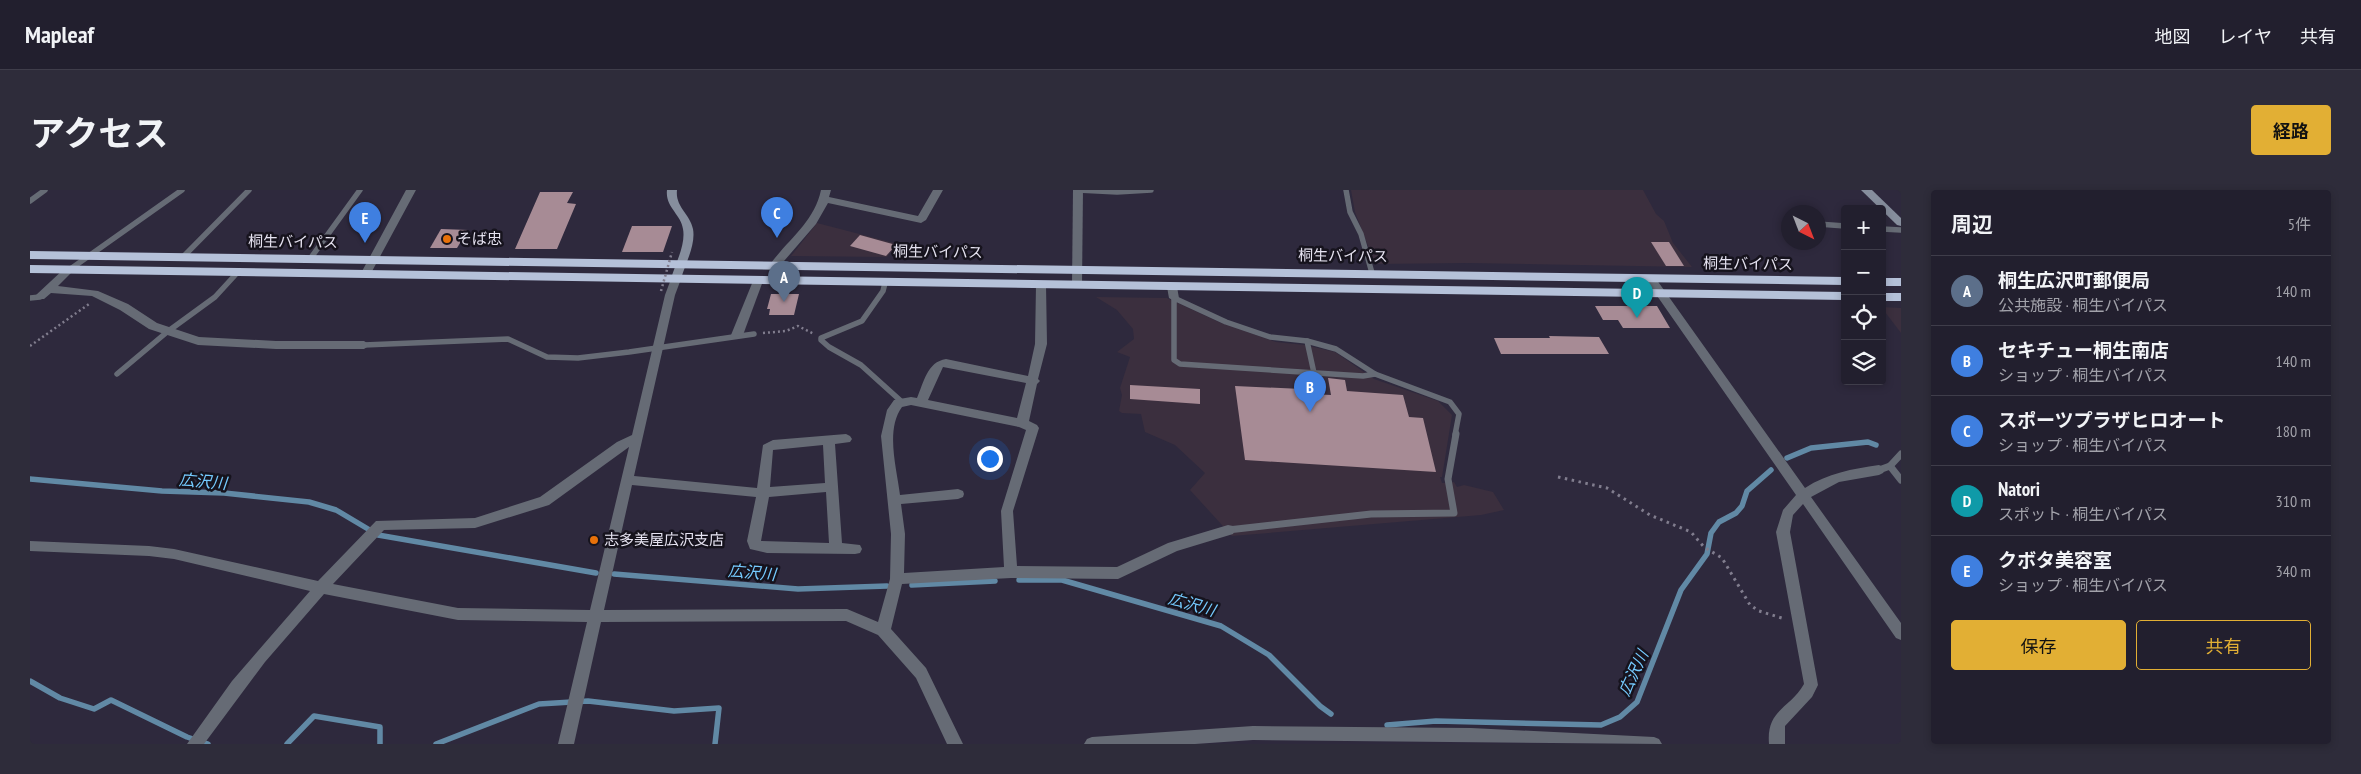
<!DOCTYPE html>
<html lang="ja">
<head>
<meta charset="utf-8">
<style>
  :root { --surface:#221f2e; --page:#2e2c3a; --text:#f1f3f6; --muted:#a2a2aa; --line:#3f3d4a; --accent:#e2af34 }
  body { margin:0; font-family:"PT Sans Narrow","Noto Sans JP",sans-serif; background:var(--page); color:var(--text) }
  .controls { position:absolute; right:15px; top:15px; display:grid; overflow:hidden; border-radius:5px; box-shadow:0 2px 8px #0003 }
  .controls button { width:45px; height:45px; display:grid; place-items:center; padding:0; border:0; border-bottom:1px solid var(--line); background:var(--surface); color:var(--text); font:25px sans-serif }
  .compass { position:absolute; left:1751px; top:15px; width:45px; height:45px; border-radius:50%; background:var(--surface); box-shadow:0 2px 8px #0003; rotate:138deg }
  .you { position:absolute; left:959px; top:268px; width:18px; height:18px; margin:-12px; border:4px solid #fff; border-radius:50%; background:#1a73e8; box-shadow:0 0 0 8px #1a73e833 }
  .badge { display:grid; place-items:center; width:32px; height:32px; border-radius:50%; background:var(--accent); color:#fff; font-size:16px; font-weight:700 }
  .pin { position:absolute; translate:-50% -41px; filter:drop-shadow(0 1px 2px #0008) }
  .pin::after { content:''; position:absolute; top:26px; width:18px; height:15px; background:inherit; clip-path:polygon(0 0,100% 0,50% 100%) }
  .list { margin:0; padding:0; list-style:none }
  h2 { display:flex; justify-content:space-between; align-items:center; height:65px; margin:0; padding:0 20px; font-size:21px }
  h2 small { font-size:16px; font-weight:400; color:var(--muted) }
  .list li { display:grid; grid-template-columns:32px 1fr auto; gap:15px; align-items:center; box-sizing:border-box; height:70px; padding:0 20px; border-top:1px solid var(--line) }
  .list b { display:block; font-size:19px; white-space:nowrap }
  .list p { margin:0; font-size:16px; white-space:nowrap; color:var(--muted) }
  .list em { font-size:16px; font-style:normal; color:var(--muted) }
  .actions { display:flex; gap:10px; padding:15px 20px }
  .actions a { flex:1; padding:11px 0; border:1px solid var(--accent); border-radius:5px; text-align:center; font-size:18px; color:var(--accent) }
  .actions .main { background:var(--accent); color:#111 }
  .icon { flex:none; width:28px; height:28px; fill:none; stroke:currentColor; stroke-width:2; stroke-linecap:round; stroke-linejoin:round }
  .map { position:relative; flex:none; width:1871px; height:554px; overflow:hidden; border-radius:5px }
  header { display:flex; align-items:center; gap:30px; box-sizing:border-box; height:70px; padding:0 25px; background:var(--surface); border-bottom:1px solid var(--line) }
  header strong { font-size:24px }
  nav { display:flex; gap:28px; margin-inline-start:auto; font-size:18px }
  .intro { display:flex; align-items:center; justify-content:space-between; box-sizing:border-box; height:120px; padding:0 30px }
  h1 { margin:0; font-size:35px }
  .button { padding:12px 22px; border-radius:5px; background:var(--accent); color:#111; font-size:18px; font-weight:700 }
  main { display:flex; gap:30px; padding:0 30px }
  aside { flex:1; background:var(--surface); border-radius:5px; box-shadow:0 2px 8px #0003 }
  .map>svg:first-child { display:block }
  .commercial { fill:#3b2f3e }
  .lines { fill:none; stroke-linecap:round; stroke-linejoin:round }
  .stream { stroke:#6189a5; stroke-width:5.5 }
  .building { fill:#a78b95 }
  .path-far1 { stroke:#817d8e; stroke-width:2.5; stroke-dasharray:2 3; stroke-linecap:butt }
  .path { stroke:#817d8e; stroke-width:3; stroke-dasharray:2.5 4.5; stroke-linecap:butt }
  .lane-far1 { stroke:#666b75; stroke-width:5.5 }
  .lane { stroke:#666b75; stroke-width:7 }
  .street { fill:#666b75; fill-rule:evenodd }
  .secondary { fill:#868e9d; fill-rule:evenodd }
  .highway { fill:#b5c1d9; fill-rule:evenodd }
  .path-bridge { stroke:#817d8e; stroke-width:2.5; stroke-dasharray:2 3; stroke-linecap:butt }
  .food-dot { fill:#e8710a; stroke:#16131d; stroke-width:2 }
  .labels { text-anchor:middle; stroke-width:5; stroke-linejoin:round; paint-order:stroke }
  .poi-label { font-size:15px; fill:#e6e3f1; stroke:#16131d; text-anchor:start }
  .street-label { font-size:15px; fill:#e6e3f1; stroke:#16131d }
  .water-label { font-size:16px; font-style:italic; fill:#75cafe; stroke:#16131d }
</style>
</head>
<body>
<header>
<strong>Mapleaf</strong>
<nav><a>地図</a><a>レイヤ</a><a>共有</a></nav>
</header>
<div class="intro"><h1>アクセス</h1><a class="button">経路</a></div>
<main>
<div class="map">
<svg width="1871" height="554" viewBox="0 0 1871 554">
  <rect width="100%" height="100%" fill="#2e293d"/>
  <g class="commercial">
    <polygon points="1321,0 1613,0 1626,24 1634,31 1643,53 1662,77 1437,73 1345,74 1325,22"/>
    <polygon points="787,33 868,54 857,67 761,66"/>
    <polygon points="1066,107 1137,108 1191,133 1246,152 1275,155 1305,162 1344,189 1408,211 1422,225 1412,287 1410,287 1412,293 1424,292 1427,297 1434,295 1463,302 1474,320 1451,325 1202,346 1160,300 1175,283 1145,255 1115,242 1111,224 1092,223 1089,221 1092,205 1090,198 1100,167 1087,162 1104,149 1103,139 1087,120"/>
    <polygon points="1852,117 1871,118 1871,143 1852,118"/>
  </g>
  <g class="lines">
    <g class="stream">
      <polyline points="1757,268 1781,258 1838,252 1846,255"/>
      <polyline points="0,289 132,301 194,303 279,312 306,320 338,339"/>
      <polyline points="348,345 566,383"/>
      <polyline points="584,384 768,399 857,396"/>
      <polyline points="989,390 1032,390 1191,436 1239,465 1290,516 1301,524"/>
      <polyline points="882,395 965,391"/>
      <polyline points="0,491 30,508 64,519 81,510 157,547 178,554"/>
      <polyline points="1357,535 1406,531 1571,535 1590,527 1607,512 1651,400 1677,364 1681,343 1689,332 1706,323 1712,316 1717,301 1741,280"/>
      <polyline points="257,554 284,526 350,537 350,554"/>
      <polyline points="406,554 509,514 558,511 644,521 689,518 685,554"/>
    </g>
  </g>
  <g class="building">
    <polygon points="510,2 543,2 537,13 546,14 527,59 485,59"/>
    <polygon points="602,36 642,36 633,62 592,62"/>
    <polygon points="411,39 438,40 427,58 400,58"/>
    <polygon points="830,45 866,55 856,66 820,56"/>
    <polygon points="1621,52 1639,52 1654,76 1636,76"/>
    <polygon points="741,104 769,104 764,125 739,125 740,119 737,119"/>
    <polygon points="1565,116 1627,116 1640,138 1593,138 1588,130 1573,130"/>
    <polygon points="1519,146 1569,147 1579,164 1471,164 1464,148 1520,148"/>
    <polygon points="1298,188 1315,190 1317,201 1373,205 1379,227 1393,228 1406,282 1215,270 1205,196 1272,199 1281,204 1301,205"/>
    <polygon points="1100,195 1170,199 1170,214 1100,209"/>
  </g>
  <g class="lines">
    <g class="path-far1">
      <polyline points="733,143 756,141 768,136 784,144"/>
      <polyline points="0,156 59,114"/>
    </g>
    <polyline class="path" points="1528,287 1577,298 1620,325 1661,342 1674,357 1692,368 1720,415 1729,421 1755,429"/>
    <g class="lane-far1">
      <polyline points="1048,0 1087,2 1121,0"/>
      <polyline points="1316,0 1320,22 1331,44 1342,83"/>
      <polyline points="0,11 15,0"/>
      <polyline points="1788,34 1815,36"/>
      <polyline points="1852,39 1871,40"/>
      <polyline points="153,67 219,0"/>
      <polyline points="280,69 330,0"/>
      <polyline points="39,80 152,0"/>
      <polyline points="855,93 853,101 832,131 791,148 791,150 799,157 831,175 872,212"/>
      <polyline points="0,108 10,107"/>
      <polygon points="1144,108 1196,132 1240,147 1277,151 1306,159 1345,184 1333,186 1150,174 1144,170"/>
      <polyline points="1277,151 1284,183"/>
      <polyline points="334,155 478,149 517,167 548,168 599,162 724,144"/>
      <polyline points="87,184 137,142 185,107 207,83"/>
      <polyline points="1345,184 1420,212 1429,224 1425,245"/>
    </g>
    <g class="lane">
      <polyline points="1860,276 1871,290"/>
      <polyline points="1849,280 1860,276 1871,264"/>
      <polyline points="1198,340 1341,324 1424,323 1418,289 1426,244"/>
    </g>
    <g class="street">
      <polygon points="376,0 386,0 340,85 339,87 331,87 330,85"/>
      <path d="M791,0H801L799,7L888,26L903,0H913L896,30L891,33L798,13L786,34L748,78H740L739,76C757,50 784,33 791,0Z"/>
      <polygon points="1043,0 1053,0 1052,95 1047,98 1042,95"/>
      <polygon points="39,77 44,80 28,96 68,101 98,114 127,133 169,147 246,151 334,151 340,155 334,159 246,159 168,155 119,139 90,120 62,106 21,103 14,109 6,109 5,107 6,105 35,78"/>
      <path d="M1620,85L1624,86L1775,298C1798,283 1822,279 1849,275L1853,277L1855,280L1853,283L1849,285L1809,292L1781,307L1871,433V450L1866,448L1773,314L1763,325L1760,342L1788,495L1782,507L1755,536V554H1739C1736,519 1760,519 1774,494L1746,342L1753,320L1766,305L1616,90V86Z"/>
      <path d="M646,86L651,89L645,105L604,286L727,298L733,255L743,250L816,244L820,246L822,249L820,252L805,254L812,353L830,355L832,359L830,363L825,364L737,363L720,359L717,351L726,307L602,295L574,420L817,419L848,432L860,389L861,344L851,246L857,220L864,210L881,207L887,208C894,192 897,172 916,169L998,186L1005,154L1006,95L1011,92L1016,95L1017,154L1008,189L1010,191L1007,194L999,231L1007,235L1009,238L983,321L987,376L1087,377L1138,353L1198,335L1203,336L1205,340L1203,344L1147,361L1088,389L981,388L872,394L861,439L896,478L933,554H917L886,488L848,445L816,431L571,432L544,554H528L557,432L428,430L294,404L235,472L174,554H157L202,491L280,401L144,369L119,366L0,361V351L119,356L144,359L288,391L346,331L445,328L510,307L587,252L602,245L635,105L641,89ZM913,177L996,193L987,228L898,210ZM881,215L989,237L996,240L971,321L974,377L874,383L875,344L871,314L928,309L933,307L934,304L933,301L928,299L870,305C867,279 855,240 872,217ZM793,255L795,293L740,297L743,260ZM599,257L560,420L428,418L303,394L354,340L445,338L519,315ZM796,302L799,353L731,351L739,307Z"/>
      <polygon points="728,88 733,91 713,145 707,149 703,148 701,145 723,91"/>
      <polygon points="1142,94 1147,97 1149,108 1144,111 1139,108 1137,97"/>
      <polygon points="1223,536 1441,538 1624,547 1629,549 1632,554 1223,550 1165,554 1054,554 1057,549 1062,547"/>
    </g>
    <g class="secondary">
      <path d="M637,0H647C645,17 660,24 663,39C666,55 655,74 651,89L646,92L641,89C645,74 656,55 653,39C651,24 635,17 637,0Z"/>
      <polygon points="1831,0 1842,0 1871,28 1871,36 1867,35"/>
    </g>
    <g class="highway">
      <polygon points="0,61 1815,87 1815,95 0,69"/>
      <polygon points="0,75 1815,102 1815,110 0,83"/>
      <rect x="1852" y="88" width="19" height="8"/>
      <rect x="1852" y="103" width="19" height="8"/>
    </g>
    <polyline class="path-bridge" points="631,101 642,62"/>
  </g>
  <g class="food-dot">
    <circle cx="417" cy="49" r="5"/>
    <circle cx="564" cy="350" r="5"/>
  </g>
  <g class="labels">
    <g class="poi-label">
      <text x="427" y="54">そば忠</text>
      <text x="574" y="355">志多美屋広沢支店</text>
    </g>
    <g class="street-label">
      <text transform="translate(263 52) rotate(1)" y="5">桐生バイパス</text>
      <text transform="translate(908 62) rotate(1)" y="5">桐生バイパス</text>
      <text transform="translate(1313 66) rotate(1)" y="5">桐生バイパス</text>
      <text transform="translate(1718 74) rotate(1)" y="5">桐生バイパス</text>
    </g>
    <g class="water-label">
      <text transform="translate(173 291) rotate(5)" y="6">広沢川</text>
      <text transform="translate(722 382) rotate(5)" y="6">広沢川</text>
      <text transform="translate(1162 414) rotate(16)" y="6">広沢川</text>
      <text transform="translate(1603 483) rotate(-65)" y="6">広沢川</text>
    </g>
  </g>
</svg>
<div class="controls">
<button>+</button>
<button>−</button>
<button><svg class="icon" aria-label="locate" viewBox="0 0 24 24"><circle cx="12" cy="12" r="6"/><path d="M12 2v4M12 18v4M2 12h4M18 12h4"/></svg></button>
<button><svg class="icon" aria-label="layers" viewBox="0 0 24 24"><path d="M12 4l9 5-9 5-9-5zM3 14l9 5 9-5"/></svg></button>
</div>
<svg class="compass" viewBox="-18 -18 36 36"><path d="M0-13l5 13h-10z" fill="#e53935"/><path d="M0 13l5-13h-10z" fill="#a2a2aa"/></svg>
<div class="you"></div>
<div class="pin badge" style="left:754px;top:112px;background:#5c6f8a">A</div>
<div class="pin badge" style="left:1280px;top:222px;background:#3f7fe0">B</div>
<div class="pin badge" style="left:747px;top:48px;background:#3f7fe0">C</div>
<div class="pin badge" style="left:1607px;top:128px;background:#0f9aa8">D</div>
<div class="pin badge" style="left:335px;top:53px;background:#3f7fe0">E</div>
</div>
<aside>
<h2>周辺<small>5件</small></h2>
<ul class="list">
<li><span class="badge" style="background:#5c6f8a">A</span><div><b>桐生広沢町郵便局</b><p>公共施設 · 桐生バイパス</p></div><em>140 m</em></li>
<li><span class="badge" style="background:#3f7fe0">B</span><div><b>セキチュー桐生南店</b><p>ショップ · 桐生バイパス</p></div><em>140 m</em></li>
<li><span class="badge" style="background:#3f7fe0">C</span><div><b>スポーツプラザヒロオート</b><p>ショップ · 桐生バイパス</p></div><em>180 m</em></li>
<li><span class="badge" style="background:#0f9aa8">D</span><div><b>Natori</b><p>スポット · 桐生バイパス</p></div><em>310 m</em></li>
<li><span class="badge" style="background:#3f7fe0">E</span><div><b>クボタ美容室</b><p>ショップ · 桐生バイパス</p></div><em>340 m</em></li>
</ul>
<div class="actions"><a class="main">保存</a><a>共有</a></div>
</aside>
</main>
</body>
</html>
